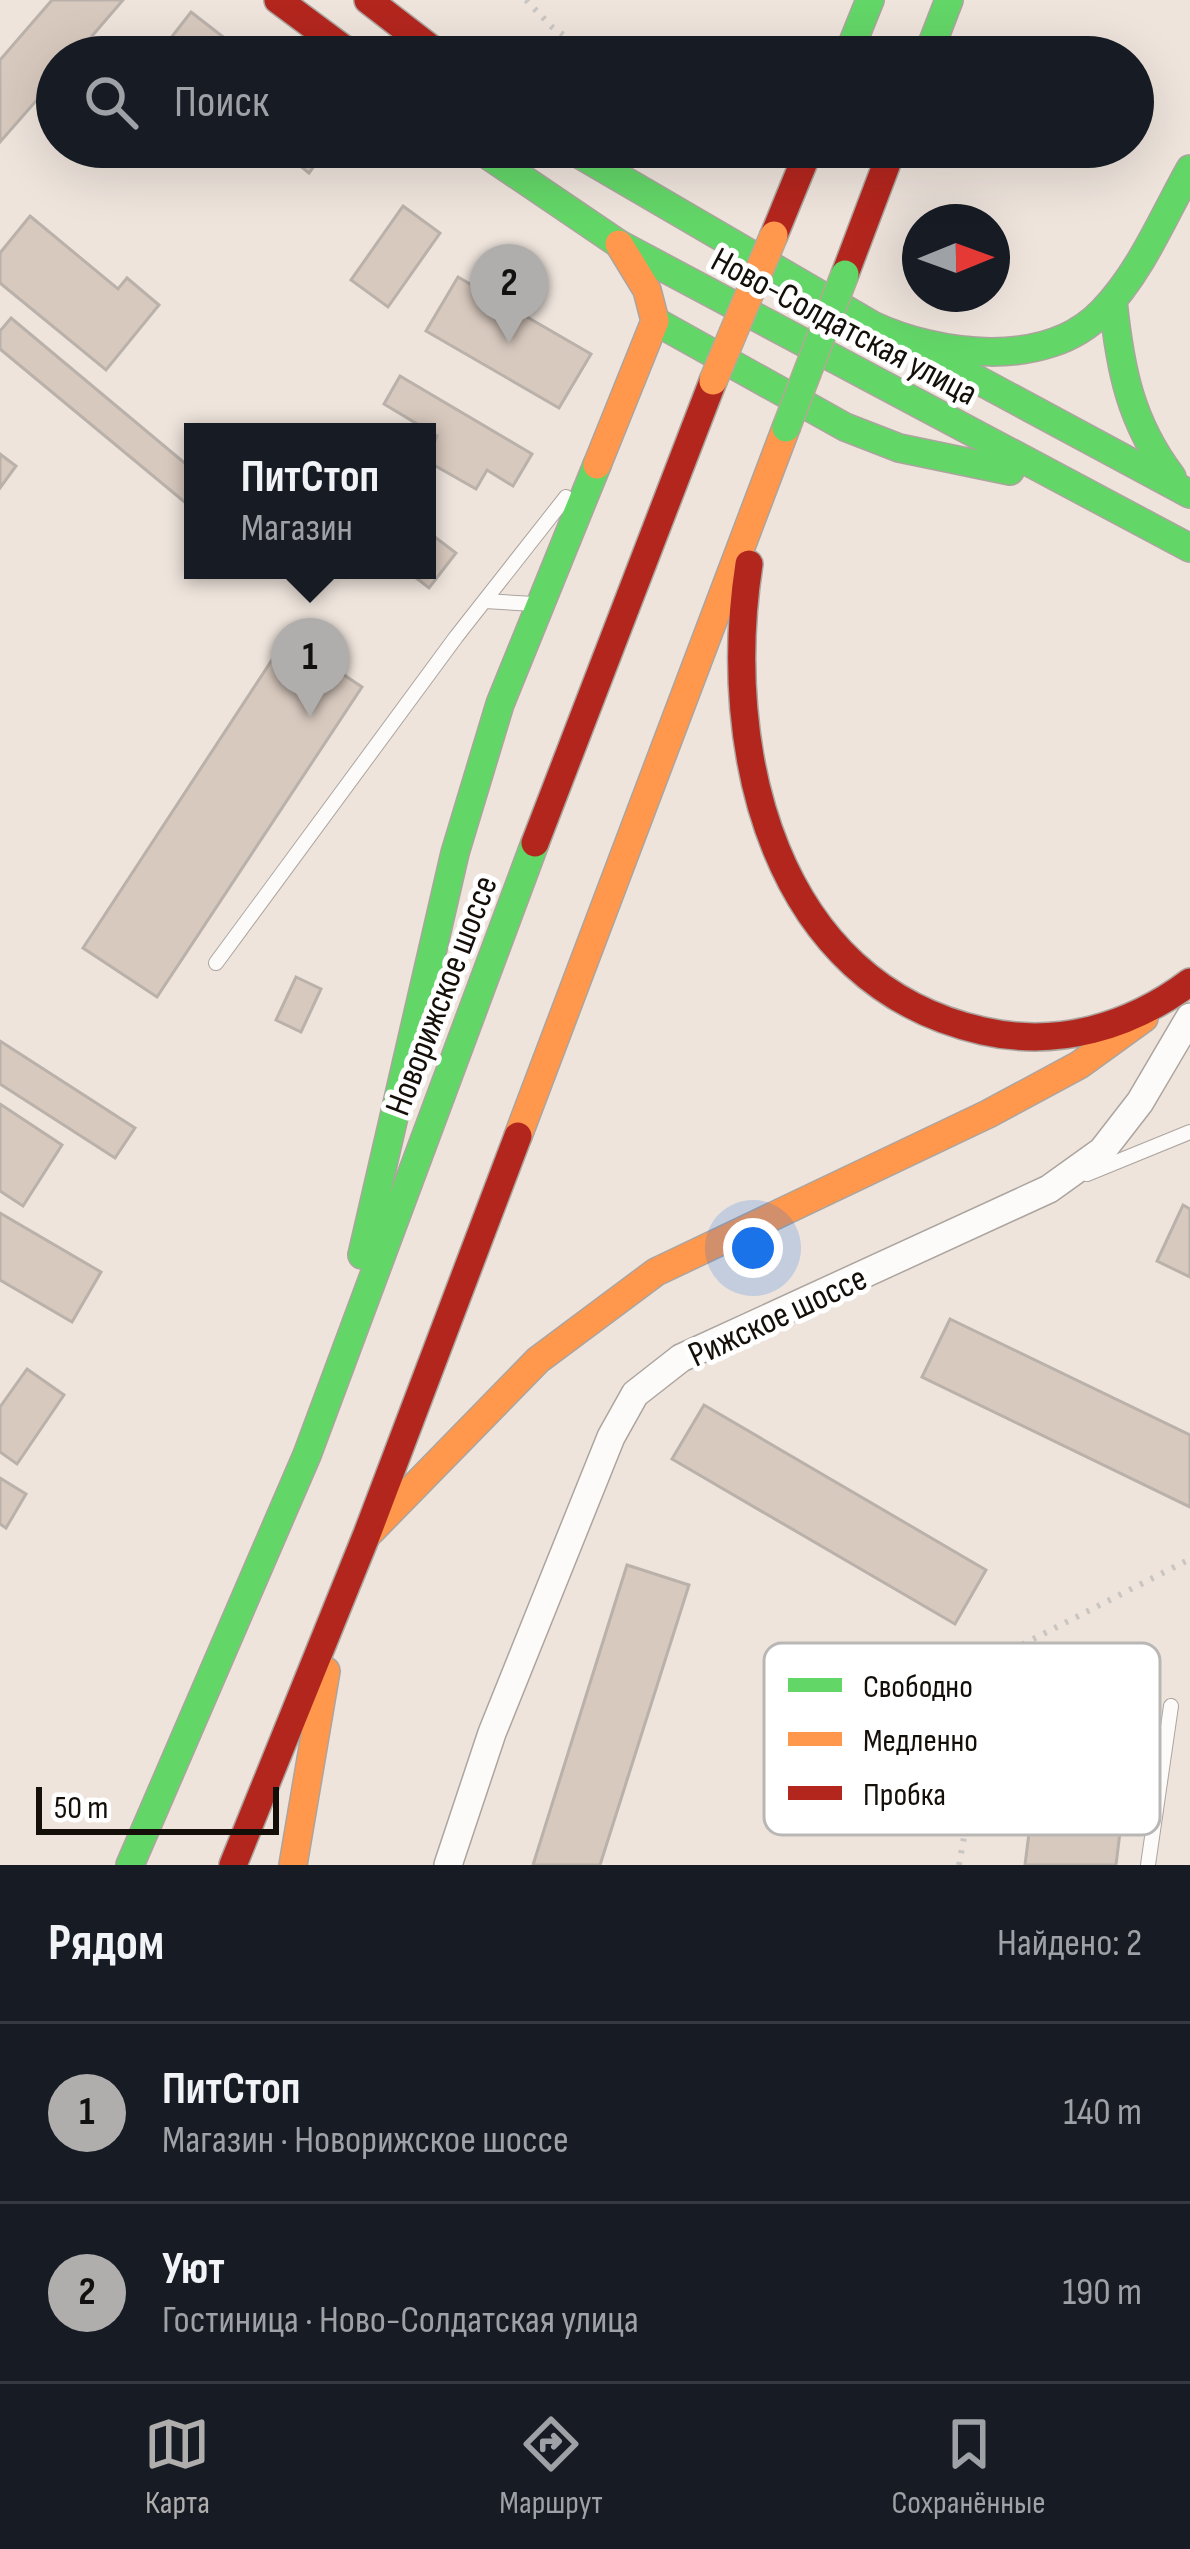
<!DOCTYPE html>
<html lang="ru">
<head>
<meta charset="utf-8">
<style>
  :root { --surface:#171b24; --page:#20242c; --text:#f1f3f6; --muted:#9ea1a6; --line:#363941; --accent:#b0aead }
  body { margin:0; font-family:"Sofia Sans Condensed",sans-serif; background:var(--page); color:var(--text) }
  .compass { position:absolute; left:902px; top:204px; width:108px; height:108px; border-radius:50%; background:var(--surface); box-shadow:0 12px 48px #0002; rotate:89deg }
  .scale { position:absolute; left:36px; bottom:30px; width:243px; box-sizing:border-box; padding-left:12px; border:6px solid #150f0a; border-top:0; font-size:33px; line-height:42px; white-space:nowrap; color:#150f0a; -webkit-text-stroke:9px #fff; paint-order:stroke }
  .you { position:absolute; left:753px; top:1248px; width:42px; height:42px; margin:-30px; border:9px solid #fff; border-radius:50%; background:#1a73e8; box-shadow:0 0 0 18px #1a73e833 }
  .badge { display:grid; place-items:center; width:78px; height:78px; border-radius:50%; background:var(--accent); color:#111; font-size:39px; font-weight:700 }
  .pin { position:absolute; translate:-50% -99px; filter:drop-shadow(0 3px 6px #0008) }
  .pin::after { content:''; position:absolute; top:63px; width:42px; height:36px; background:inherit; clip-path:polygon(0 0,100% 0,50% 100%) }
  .popup { position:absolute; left:184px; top:423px; width:252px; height:156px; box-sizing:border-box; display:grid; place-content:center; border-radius:0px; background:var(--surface); filter:drop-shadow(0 3px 9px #0005); font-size:39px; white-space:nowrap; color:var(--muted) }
  .popup b { font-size:45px; color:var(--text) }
  .popup::after { content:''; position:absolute; left:50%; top:100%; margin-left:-24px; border:24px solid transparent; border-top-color:var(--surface) }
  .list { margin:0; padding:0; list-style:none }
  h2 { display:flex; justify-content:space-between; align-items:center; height:156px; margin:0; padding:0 48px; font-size:51px }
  h2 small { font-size:39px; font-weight:400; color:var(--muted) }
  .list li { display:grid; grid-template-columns:78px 1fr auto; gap:36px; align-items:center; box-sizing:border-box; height:180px; padding:0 48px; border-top:3px solid var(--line) }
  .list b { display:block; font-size:45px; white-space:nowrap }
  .list p { margin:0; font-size:39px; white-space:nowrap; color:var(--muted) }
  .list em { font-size:39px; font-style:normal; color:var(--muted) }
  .icon { flex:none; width:66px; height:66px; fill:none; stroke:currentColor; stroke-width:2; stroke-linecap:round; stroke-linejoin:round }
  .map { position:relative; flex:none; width:1190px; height:1865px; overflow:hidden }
  .search { position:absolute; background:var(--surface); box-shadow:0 12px 48px #0002; left:36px; right:36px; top:36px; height:132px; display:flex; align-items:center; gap:30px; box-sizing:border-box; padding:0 42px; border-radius:66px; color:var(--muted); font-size:45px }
  .sheet { height:516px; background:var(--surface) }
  nav { display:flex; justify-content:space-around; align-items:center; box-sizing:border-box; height:168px; border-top:3px solid var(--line); background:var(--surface); font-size:33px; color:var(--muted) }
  nav a { display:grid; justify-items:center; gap:6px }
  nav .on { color:var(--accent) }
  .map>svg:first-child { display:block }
  .building { fill:#d8c9be; stroke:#b9b1aa; stroke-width:3 }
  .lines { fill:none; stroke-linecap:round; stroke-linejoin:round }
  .lane-casing { stroke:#aca49e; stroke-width:16 }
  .street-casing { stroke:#aca49e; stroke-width:30 }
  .fast-casing { stroke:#aca49e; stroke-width:30 }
  .slow-casing { stroke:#aca49e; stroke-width:30 }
  .jam-casing { stroke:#aca49e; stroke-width:30 }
  .path { stroke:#c9c5c2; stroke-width:6; stroke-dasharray:3 9; stroke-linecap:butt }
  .lane { stroke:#fcfbfa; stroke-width:14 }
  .street { stroke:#fcfbfa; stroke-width:27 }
  .fast { stroke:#63d668; stroke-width:27 }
  .slow { stroke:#ff974d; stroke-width:27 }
  .jam { stroke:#b3261e; stroke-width:27 }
  .fast-bridge-casing { stroke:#b4a996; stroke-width:30; stroke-linecap:butt }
  .slow-bridge-casing { stroke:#b4a996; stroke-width:30; stroke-linecap:butt }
  .fast-bridge { stroke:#63d668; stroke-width:27 }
  .slow-bridge { stroke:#ff974d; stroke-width:27 }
  .labels { text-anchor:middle; stroke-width:10; stroke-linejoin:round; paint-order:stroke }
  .street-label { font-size:36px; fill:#150f0a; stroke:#fff }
  .key { fill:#fff; stroke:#b9b7b6; stroke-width:3 }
  .key-label { font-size:33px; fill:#150f0a }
</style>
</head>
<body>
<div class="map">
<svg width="1190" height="1865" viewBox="0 0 1190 1865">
  <rect width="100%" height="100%" fill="#eee4dc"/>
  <g class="building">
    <polygon points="52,0 123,0 74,57 57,57 57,77 0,142 0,60"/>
    <polygon points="191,12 249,57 156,57"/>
    <polygon points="277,147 328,147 309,173"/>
    <polygon points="403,206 440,233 388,307 351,280"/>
    <polygon points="30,216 118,289 127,278 159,305 106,370 0,283 0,253"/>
    <polygon points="458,277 591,354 559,408 426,331"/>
    <polygon points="11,318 193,470 193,509 0,349 0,331"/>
    <polygon points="400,376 532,454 513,486 487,470 476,489 427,461 437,436 384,404"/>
    <polygon points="0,454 16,466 0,488"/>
    <polygon points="427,531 456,553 429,588 406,570 427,570"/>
    <polygon points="287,637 362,687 157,997 83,948"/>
    <polygon points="296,977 321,989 301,1032 276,1020"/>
    <polygon points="0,1041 135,1128 115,1158 0,1084"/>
    <polygon points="0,1104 62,1145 23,1206 0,1191"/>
    <polygon points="1183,1205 1190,1209 1190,1277 1157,1261"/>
    <polygon points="0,1213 101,1272 72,1322 0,1280"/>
    <polygon points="950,1319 1190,1435 1190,1507 922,1377"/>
    <polygon points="27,1369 64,1395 17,1464 0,1452 0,1407"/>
    <polygon points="704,1405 986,1570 955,1624 672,1459"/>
    <polygon points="0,1478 26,1494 6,1528 0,1524"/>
    <polygon points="627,1565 689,1585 600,1865 533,1865"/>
    <polygon points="1046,1698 1135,1709 1116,1865 1025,1865"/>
  </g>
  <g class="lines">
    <defs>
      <g id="lane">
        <polyline points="485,601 534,604"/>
        <polyline points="216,963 456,637 566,497"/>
        <polyline points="1087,1174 1190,1132"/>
        <polyline points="1148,1865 1171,1706"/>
      </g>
      <polyline id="street" points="448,1865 492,1733 611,1437 635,1394 681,1358 1049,1189 1102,1151 1140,1102 1190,1017"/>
      <g id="fast">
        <polyline points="847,57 870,0"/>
        <polyline points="927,57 949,0"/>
        <polyline points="476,147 619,244 1190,548"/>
        <path d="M567,147L872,325C938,356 1046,370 1102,312C1141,272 1163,217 1190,169"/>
        <path d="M1113,301C1120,368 1130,422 1172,477"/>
        <polyline points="655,321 845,427 899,448 1010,471"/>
        <polyline points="915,346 1190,494"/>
        <polyline points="362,1255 455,853 500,704 597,465"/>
        <polyline points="130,1865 307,1455 535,843"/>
      </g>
      <g id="slow">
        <polyline points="597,465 655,321 647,290 619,244"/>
        <polyline points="518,1136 786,428"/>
        <polyline points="371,1531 538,1360 656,1272 988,1114 1079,1065 1144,1018"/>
        <polyline points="293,1865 326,1671"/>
      </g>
      <g id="jam">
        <polyline points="278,0 355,57"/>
        <polyline points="368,0 442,57"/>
        <polyline points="774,235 810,147"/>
        <polyline points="845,274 893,147"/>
        <path d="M749,564C720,750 773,984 983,1031C1057,1048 1130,1027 1190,982"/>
        <polyline points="535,843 713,381"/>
        <polyline points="233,1865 367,1534 518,1136"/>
      </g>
    </defs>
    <use href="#lane" class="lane-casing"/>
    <use href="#street" class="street-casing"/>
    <use href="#fast" class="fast-casing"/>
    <use href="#slow" class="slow-casing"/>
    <use href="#jam" class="jam-casing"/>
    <g class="path">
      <polyline points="526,0 552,27 595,57"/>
      <polyline points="730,147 752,161"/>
      <polyline points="959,1865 996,1658 1190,1559"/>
    </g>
    <use href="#lane" class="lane"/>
    <use href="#street" class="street"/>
    <use href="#fast" class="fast"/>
    <use href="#slow" class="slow"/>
    <use href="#jam" class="jam"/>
    <defs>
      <polyline id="fast-bridge" points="786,428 845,274"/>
      <polyline id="slow-bridge" points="713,381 774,235"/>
    </defs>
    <use href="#fast-bridge" class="fast-bridge-casing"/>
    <use href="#slow-bridge" class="slow-bridge-casing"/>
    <use href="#fast-bridge" class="fast-bridge"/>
    <use href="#slow-bridge" class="slow-bridge"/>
  </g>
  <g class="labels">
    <g class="street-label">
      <text transform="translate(845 325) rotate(28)" y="13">Ново-Солдатская улица</text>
      <text transform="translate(440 995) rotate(-69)" y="13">Новорижское шоссе</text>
      <text transform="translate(777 1315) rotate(-25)" y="13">Рижское шоссе</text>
    </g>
  </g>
  <rect x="764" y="1643" width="396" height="192" rx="18" class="key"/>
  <rect x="788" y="1678" width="54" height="14" fill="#63d668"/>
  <rect x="788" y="1732" width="54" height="14" fill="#ff974d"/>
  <rect x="788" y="1786" width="54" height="14" fill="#b3261e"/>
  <g class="key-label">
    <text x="863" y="1697">Свободно</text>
    <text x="863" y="1751">Медленно</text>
    <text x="863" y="1805">Пробка</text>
  </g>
</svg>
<svg class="compass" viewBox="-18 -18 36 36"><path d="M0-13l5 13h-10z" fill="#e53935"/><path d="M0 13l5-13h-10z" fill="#9ea1a6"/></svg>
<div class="scale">50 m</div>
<div class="you"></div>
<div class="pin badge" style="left:310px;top:717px">1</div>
<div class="popup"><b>ПитСтоп</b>Магазин</div>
<div class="pin badge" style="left:509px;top:343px">2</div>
<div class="search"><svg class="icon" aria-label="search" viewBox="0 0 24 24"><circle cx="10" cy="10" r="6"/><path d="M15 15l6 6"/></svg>Поиск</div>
</div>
<section class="sheet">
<h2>Рядом<small>Найдено: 2</small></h2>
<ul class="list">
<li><span class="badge">1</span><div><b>ПитСтоп</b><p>Магазин · Новорижское шоссе</p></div><em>140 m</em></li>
<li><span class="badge">2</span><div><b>Уют</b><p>Гостиница · Ново-Солдатская улица</p></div><em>190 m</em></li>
</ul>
</section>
<nav>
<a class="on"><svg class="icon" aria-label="map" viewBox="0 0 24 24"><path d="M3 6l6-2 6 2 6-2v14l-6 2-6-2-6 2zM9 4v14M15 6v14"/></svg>Карта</a>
<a><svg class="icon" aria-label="directions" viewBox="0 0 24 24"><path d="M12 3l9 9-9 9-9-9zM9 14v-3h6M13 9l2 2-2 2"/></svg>Маршрут</a>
<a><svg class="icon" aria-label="saved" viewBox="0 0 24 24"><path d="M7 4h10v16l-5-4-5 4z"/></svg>Сохранённые</a>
</nav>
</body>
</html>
